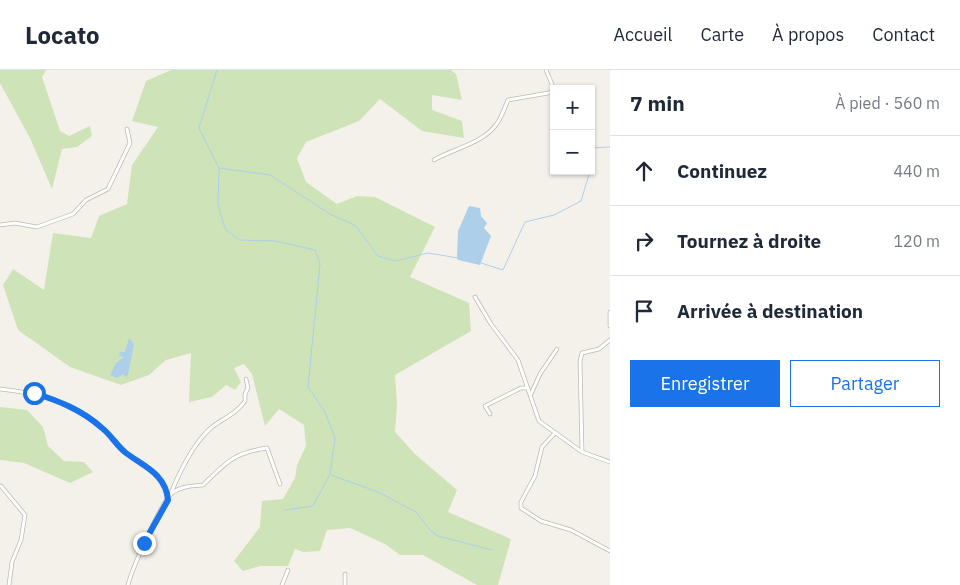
<!DOCTYPE html>
<html lang="fr">
<head>
<meta charset="utf-8">
<style>
  :root { --surface:#fff; --page:#f6f6f7; --text:#1f2937; --muted:#747a83; --line:#e0e1e3; --accent:#1a73e8 }
  body { margin:0; font-family:"IBM Plex Sans",sans-serif; background:var(--page); color:var(--text) }
  .controls { position:absolute; right:15px; top:15px; display:grid; overflow:hidden; border-radius:0px; box-shadow:0 1px 4px #0004 }
  .controls button { width:45px; height:45px; display:grid; place-items:center; padding:0; border:0; border-bottom:1px solid var(--line); background:var(--surface); color:var(--text); font:25px sans-serif }
  .stop { position:absolute; width:15px; height:15px; margin:-11px; border:4px solid #1a73e8; border-radius:50%; background:#fff }
  .stop.end { background:#1a73e8; border-color:#fff; box-shadow:0 1px 5px #0008 }
  .list { margin:0; padding:0; list-style:none }
  h2 { display:flex; justify-content:space-between; align-items:center; height:65px; margin:0; padding:0 20px; font-size:21px }
  h2 small { font-size:16px; font-weight:400; color:var(--muted) }
  .list li { display:grid; grid-template-columns:32px 1fr auto; gap:15px; align-items:center; box-sizing:border-box; height:70px; padding:0 20px; border-top:1px solid var(--line) }
  .list b { display:block; font-size:19px; white-space:nowrap }
  .list em { font-size:16px; font-style:normal; color:var(--muted) }
  .actions { display:flex; gap:10px; padding:15px 20px }
  .actions a { flex:1; padding:11px 0; border:1px solid var(--accent); border-radius:0px; text-align:center; font-size:18px; color:var(--accent) }
  .actions .main { background:var(--accent); color:#fff }
  .icon { flex:none; width:28px; height:28px; fill:none; stroke:currentColor; stroke-width:2; stroke-linecap:round; stroke-linejoin:round }
  .map { position:relative; flex:none; width:610px; height:515px; overflow:hidden }
  header { display:flex; align-items:center; gap:30px; box-sizing:border-box; height:70px; padding:0 25px; background:var(--surface); border-bottom:1px solid var(--line) }
  header strong { font-size:24px }
  nav { display:flex; gap:28px; margin-inline-start:auto; font-size:18px }
  main { display:flex }
  aside { flex:1; background:var(--surface) }
  .map>svg:first-child { display:block }
  .green { fill:#cee3b8 }
  .water { fill:#aecfea }
  .lines { fill:none; stroke-linecap:round; stroke-linejoin:round }
  .stream { stroke:#aecfea; stroke-width:1 }
  .minor-casing { stroke:#beb9ae; stroke-width:4.5 }
  .minor { stroke:#fff; stroke-width:3 }
  .route { stroke:#1a73e8; stroke-width:6 }
</style>
</head>
<body>
<header>
<strong>Locato</strong>
<nav><a>Accueil</a><a>Carte</a><a>À propos</a><a>Contact</a></nav>
</header>
<main>
<div class="map">
<svg width="610" height="515" viewBox="0 0 610 515">
  <rect width="100%" height="100%" fill="#f4f1eb"/>
  <g class="green">
    <polygon points="0,0 46,0 42,7 60,61 69,66 90,56 92,66 77,77 62,79 52,119 30,68 0,13"/>
    <polygon points="171,0 451,0 456,4 462,30 432,25 432,40 462,51 464,68 422,61 380,29 359,51 306,72 297,88 306,112 337,134 357,126 375,127 435,157 410,207 469,233 471,261 395,305 397,334 395,362 415,384 457,420 448,442 511,469 498,515 477,515 423,485 400,485 385,474 350,458 327,460 320,481 303,482 295,479 288,496 260,496 243,501 234,491 260,457 262,431 283,429 295,408 297,395 306,376 304,355 279,339 265,356 252,304 244,294 234,298 241,312 235,320 226,315 212,327 189,332 191,283 166,290 149,305 121,315 70,297 18,260 3,215 13,199 44,220 53,163 91,168 99,146 127,134 132,95 158,57 132,51 146,11"/>
    <polygon points="0,337 27,340 43,357 48,376 64,391 84,392 93,402 70,413 24,393 0,390"/>
  </g>
  <g class="water">
    <polygon points="469,136 480,138 481,146 487,153 484,158 491,166 480,195 458,190 457,188 458,161"/>
    <polygon points="129,268 134,274 128,305 126,307 123,304 117,308 110,305 116,293 124,287 119,286 120,282 125,282"/>
  </g>
  <g class="lines">
    <g class="stream">
      <polyline points="217,0 199,58 219,98 270,105 330,144 356,156 378,186 395,191 428,183 458,188"/>
      <polyline points="591,80 592,78 610,77"/>
      <polyline points="591,93 591,97"/>
      <polyline points="219,98 218,134 225,159 239,170 276,171 315,180 320,194 308,317 325,342 335,368 330,404 313,436 285,440"/>
      <polyline points="481,193 503,200 525,152 554,145 581,131 590,101"/>
      <polyline points="331,405 378,422 416,442 430,460 438,466 492,480"/>
    </g>
    <defs>
      <g id="minor">
        <polyline points="546,0 554,19"/>
        <path d="M434,90C455,78 485,73 498,52C502,46 505,37 508,30L554,22"/>
        <polyline points="0,155 15,153 37,157 73,144 86,130 108,119 130,73 127,59"/>
        <polyline points="475,227 491,254 518,290 539,351 582,382 610,392"/>
        <polyline points="610,242 610,256"/>
        <path d="M0,319C39,323 72,332 102,358C111,365 117,376 126,383C143,396 166,404 168,430"/>
        <polyline points="531,324 540,304 557,279"/>
        <polyline points="490,344 485,336 521,318 528,318"/>
        <polyline points="555,363 542,377 535,406 521,432 521,438 541,451 571,460 610,481"/>
        <polyline points="582,381 580,291 582,283 599,279 610,270"/>
        <polyline points="1,416 25,445 21,470 12,492 9,515"/>
        <path d="M171,423C180,401 193,373 212,357C224,348 236,344 245,331V324L248,318L246,309"/>
        <path d="M128,515C132,499 161,432 172,423C181,416 193,416 203,415C227,392 233,383 267,378L280,414"/>
        <polyline points="282,515 288,500"/>
        <polyline points="345,515 345,504"/>
      </g>
    </defs>
    <use href="#minor" class="minor-casing"/>
    <use href="#minor" class="minor"/>
  </g>
  <g class="lines">
    <path class="route" d="M34,323C59,331 82,340 102,358C111,365 117,376 126,383C143,396 166,404 168,430L144,473"/>
  </g>
</svg>
<div class="controls">
<button>+</button>
<button>−</button>
</div>
<div class="stop" style="left:34px;top:323px"></div>
<div class="stop end" style="left:144px;top:473px"></div>
</div>
<aside>
<h2>7 min<small>À pied · 560 m</small></h2>
<ul class="list">
<li><svg class="icon" aria-label="ahead" viewBox="0 0 24 24"><path d="M12 20V5M6 11l6-6 6 6"/></svg><div><b>Continuez</b></div><em>440 m</em></li>
<li><svg class="icon" aria-label="right" viewBox="0 0 24 24"><path d="M7 20v-9h11M14 6l5 5-5 5"/></svg><div><b>Tournez à droite</b></div><em>120 m</em></li>
<li><svg class="icon" aria-label="arrive" viewBox="0 0 24 24"><path d="M6 21V4h12l-3 4 3 4H6"/></svg><div><b>Arrivée à destination</b></div></li>
</ul>
<div class="actions"><a class="main">Enregistrer</a><a>Partager</a></div>
</aside>
</main>
</body>
</html>
